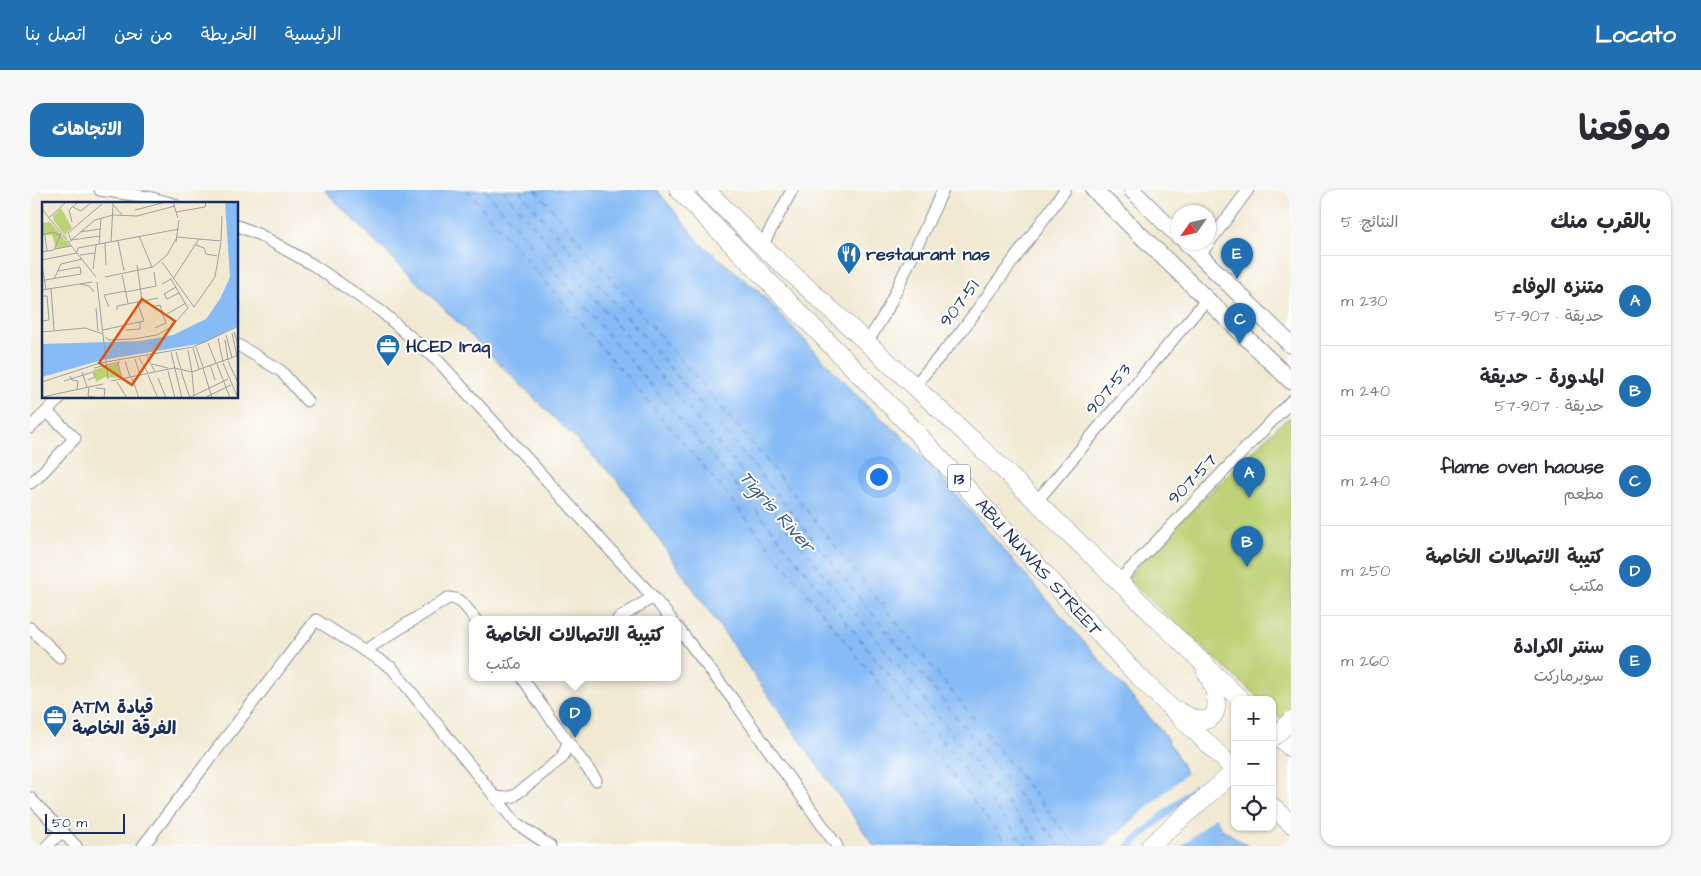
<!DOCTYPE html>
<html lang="ar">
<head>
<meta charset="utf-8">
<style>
  :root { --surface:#fff; --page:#f7f7f7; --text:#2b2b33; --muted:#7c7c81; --line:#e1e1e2; --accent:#1f6fb2 }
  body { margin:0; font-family:"Architects Daughter","Playpen Sans Arabic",sans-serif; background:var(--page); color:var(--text); direction:rtl }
  .controls { position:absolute; right:15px; bottom:15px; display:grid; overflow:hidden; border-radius:10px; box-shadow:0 1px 4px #0004 }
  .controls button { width:45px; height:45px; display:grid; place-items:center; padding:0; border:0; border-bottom:1px solid var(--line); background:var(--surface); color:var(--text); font:25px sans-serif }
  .compass { position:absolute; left:1141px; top:15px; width:45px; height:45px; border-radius:50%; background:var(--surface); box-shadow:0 1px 4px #0004; rotate:236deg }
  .scale { position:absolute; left:15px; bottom:12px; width:80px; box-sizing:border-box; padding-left:5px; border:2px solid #1b2f5e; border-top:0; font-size:14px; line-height:18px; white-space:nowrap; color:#1b2f5e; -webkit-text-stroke:4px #fff; paint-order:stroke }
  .you { position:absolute; left:848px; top:286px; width:18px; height:18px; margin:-12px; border:4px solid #fff; border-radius:50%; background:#1a73e8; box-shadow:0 0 0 8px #1a73e833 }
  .badge { display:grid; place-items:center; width:32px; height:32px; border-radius:50%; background:var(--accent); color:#fff; font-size:16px; font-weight:700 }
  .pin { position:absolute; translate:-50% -41px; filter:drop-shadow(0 1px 2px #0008) }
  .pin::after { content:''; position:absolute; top:26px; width:18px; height:15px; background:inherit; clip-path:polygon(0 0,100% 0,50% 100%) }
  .popup { position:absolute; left:439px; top:426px; width:212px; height:65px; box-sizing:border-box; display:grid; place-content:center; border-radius:10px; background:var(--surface); filter:drop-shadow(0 1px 4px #0005); font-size:16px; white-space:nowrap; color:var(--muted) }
  .popup b { font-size:19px; color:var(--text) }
  .popup::after { content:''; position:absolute; left:50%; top:100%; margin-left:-10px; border:10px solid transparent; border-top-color:var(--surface) }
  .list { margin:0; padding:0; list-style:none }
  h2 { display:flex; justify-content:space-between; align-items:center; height:65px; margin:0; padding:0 20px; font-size:21px }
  h2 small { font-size:16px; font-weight:400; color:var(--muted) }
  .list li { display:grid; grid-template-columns:32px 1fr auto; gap:15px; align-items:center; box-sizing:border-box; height:90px; padding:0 20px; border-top:1px solid var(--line) }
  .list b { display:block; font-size:19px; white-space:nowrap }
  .list p { margin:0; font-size:16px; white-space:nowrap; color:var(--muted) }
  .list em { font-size:16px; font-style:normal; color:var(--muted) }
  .icon { flex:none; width:28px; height:28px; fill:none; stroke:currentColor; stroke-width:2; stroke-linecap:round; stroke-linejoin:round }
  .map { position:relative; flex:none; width:1261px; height:656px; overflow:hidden; direction:ltr; border-radius:15px }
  header { display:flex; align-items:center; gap:30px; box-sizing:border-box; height:70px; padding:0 25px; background:var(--accent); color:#fff }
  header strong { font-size:24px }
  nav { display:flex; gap:28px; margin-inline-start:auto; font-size:18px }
  .intro { display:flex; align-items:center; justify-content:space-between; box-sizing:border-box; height:120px; padding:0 30px }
  h1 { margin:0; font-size:35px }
  .button { padding:12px 22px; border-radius:15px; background:var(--accent); color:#fff; font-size:18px; font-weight:700 }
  main { display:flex; gap:30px; padding:0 30px }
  aside { flex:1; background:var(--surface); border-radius:15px; box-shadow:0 1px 4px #0004 }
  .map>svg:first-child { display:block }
  .green { fill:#bdd276; stroke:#6c806a }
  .water { fill:#87bbf5; stroke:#5175aa }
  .pier { fill:#f1e9d1 }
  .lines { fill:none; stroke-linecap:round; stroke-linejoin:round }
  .ferry { stroke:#3b598b; stroke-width:1; stroke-dasharray:6 5; stroke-linecap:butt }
  .street-casing { stroke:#868c98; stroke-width:13 }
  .secondary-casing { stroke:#868c98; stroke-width:18 }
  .primary-casing { stroke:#868c98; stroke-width:19 }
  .street { stroke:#fff; stroke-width:11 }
  .secondary { stroke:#fff; stroke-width:16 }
  .primary { stroke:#fff; stroke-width:18 }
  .primary-bridge-casing { stroke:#868c98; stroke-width:19; stroke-linecap:butt }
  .primary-bridge { stroke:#fff; stroke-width:18 }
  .labels { text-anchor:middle; stroke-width:4; stroke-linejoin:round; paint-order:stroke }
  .shield { fill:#fff; stroke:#5f6d8e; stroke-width:1 }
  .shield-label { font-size:16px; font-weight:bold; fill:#1b2f5e }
  .poi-label { font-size:18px; font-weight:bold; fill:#1b2f5e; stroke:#fff; text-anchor:start }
  .street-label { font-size:18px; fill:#1b2f5e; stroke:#fff }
  .water-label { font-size:19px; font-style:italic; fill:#3b598b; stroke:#fff }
  .inset-river { fill:none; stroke:#87bbf5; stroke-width:2.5 }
  .inset-road { fill:none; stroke:#9b9fa3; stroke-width:1 }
  .view { fill:#de5710; fill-opacity:0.15; stroke:#de5710; stroke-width:2.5 }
  .inset-edge { fill:none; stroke:#1b2f5e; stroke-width:2.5 }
</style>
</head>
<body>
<header>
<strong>Locato</strong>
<nav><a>الرئيسية</a><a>الخريطة</a><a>من نحن</a><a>اتصل بنا</a></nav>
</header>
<div class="intro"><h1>موقعنا</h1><a class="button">الاتجاهات</a></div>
<main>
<aside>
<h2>بالقرب منك<small>النتائج: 5</small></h2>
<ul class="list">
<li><span class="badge">A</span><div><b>متنزه الوفاء</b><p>حديقة · 907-57</p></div><em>230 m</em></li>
<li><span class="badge">B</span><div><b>المدورة - حديقة</b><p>حديقة · 907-57</p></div><em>240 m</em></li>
<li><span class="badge">C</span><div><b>flame oven haouse</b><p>مطعم</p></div><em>240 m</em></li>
<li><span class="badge">D</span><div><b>كتيبة الاتصالات الخاصة</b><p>مكتب</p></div><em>250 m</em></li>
<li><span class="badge">E</span><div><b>سنتر الكرادة</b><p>سوبرماركت</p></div><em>260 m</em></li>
</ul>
</aside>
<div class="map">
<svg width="1261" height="656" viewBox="0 0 1261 656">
  <rect width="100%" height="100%" fill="#fff"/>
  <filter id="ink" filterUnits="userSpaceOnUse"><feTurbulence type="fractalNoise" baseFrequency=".02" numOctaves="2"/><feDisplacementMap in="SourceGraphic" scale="10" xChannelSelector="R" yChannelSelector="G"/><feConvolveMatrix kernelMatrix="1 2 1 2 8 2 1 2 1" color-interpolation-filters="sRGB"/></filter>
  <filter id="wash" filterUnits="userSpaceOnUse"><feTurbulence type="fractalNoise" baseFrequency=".0096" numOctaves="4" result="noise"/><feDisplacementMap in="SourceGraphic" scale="20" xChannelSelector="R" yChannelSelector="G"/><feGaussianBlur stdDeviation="1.12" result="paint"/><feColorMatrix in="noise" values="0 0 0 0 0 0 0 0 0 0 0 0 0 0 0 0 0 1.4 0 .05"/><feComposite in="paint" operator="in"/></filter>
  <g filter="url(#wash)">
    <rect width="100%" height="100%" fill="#f1e9d1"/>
    <polygon class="green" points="1261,227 1261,537 1242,520 1242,510 1231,510 1097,389 1130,351 1253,232"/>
    <polygon class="water" points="294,0 627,0 670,53 727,100 836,215 871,245 894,268 1133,543 1146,564 1154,580 1192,639 1218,656 844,656 587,290"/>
    <g class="pier">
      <polygon points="1158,582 1165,593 1094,656 1074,656"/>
      <polygon points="1169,599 1186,626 1152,656 1105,656"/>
    </g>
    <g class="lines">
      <g class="ferry">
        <polyline points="437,0 697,304 979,656"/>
        <polyline points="455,0 707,296 996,656"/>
        <polyline points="473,0 717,288 1012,656"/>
        <polyline points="489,0 727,280 1030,656"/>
        <polyline points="506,0 737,271 1046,656"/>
      </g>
    </g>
  </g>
  <g filter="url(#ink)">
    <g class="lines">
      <defs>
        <g id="street">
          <polyline points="70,0 118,7 144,14"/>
          <polyline points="208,36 230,45 283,75 352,122 410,173 623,407 641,429"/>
          <polyline points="732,56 762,0"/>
          <polyline points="1169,66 1218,0"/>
          <polyline points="837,153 857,120 913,0"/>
          <polyline points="208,155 251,181 277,211"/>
          <polyline points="884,196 930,143 1035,0"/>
          <polyline points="0,238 30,208"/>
          <polyline points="0,293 7,288 45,248 17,222"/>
          <polyline points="1006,312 1177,109"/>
          <polyline points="1088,392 1261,211"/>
          <polyline points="588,429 623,407"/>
          <polyline points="0,438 30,467"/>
          <polyline points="648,438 704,511 807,656"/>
          <path d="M334,461L418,408C431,407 438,420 445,429"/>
          <polyline points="492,487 511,515 566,590"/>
          <polyline points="464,606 473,608 484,606 532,568 538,552"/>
          <polyline points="0,608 46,656"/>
          <polyline points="17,656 32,641"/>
          <polyline points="113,656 286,430 362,478 486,633 520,656"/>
        </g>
        <g id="secondary">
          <polyline points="1064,0 1261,191"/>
          <polyline points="1102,0 1148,46"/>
          <polyline points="1156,52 1261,155"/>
        </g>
        <g id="primary">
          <polyline points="649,0 885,241 1104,482 1205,580"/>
          <polyline points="676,0 732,56 945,252 1211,510"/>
          <path d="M1149,521C1189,547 1195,513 1176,482"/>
          <polyline points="1242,540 1261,558"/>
          <polyline points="1242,616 1261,634"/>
          <polyline points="1120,656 1205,581"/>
        </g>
      </defs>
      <use href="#street" class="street-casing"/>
      <use href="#secondary" class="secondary-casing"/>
      <use href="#primary" class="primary-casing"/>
      <use href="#street" class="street"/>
      <use href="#secondary" class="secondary"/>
      <use href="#primary" class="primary"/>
      <defs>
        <polyline id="primary-bridge" points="1242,548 1261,531"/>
      </defs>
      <use href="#primary-bridge" class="primary-bridge-casing"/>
      <use href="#primary-bridge" class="primary-bridge"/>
    </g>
  </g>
  <defs>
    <symbol id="restaurant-pin" viewBox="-11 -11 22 30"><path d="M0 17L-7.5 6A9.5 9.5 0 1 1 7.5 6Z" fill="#1f6fb2" stroke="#fff"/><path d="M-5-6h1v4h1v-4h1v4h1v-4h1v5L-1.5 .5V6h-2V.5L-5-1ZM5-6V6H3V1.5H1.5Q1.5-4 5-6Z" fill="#fff"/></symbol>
    <symbol id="office-pin" viewBox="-11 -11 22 30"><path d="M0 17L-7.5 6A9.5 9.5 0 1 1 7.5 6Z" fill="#1f6fb2" stroke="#fff"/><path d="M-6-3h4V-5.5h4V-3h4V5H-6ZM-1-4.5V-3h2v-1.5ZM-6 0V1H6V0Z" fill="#fff"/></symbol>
  </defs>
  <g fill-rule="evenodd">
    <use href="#restaurant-pin" x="805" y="50" width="28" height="38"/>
    <use href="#office-pin" x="344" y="142" width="28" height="38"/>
    <use href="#office-pin" x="11" y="513" width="28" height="38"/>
  </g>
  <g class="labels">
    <rect class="shield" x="918" y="274.5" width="22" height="27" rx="4"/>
    <g class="shield-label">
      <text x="929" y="294">13</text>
    </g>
    <g class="poi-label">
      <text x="836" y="70">restaurant nas</text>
      <text x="376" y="162">HCED Iraq</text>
      <text x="42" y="523">ATM قيادة<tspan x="42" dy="21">الفرقة الخاصة</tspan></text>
    </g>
    <g class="street-label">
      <text transform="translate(929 113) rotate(-53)" y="6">907-51</text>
      <text transform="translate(1078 199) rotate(-50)" y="6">907-53</text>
      <text transform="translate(1162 289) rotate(-46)" y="6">907-57</text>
      <text transform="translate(1009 377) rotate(48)" y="6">ABU NUWAS STREET</text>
    </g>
    <g class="water-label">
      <text transform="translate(748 321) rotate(48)" y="7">Tigris River</text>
    </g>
  </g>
  <g transform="translate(12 12)">
    <rect width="196" height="196" fill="#f1e9d1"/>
    <path d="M19,6L30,26L23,32L27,39L12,19L11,14ZM7,20L9,21L28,44L14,46L10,33H0V21ZM76,161L79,176L63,175L54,180L51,168Z" fill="#bdd276"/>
    <path d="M183,0H196L197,123L162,141L60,158L0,175V142L98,139L131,133L164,117L178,97L188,75Z" fill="#87bbf5"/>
    <path class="inset-river" d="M64,147L118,141L147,135L182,117L197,99M64,148L118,143L147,136L183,118L197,103M64,150L119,145L148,138L170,128L197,107M0,159L30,151L60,147M0,161L18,155L60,149M0,163L18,156L60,150"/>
    <path class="inset-road" d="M69,0L80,13M131,0L136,16M31,5L39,9L50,0M0,7L54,75M93,8L124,0M134,10L163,5L164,0M8,15L24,0M30,20L27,8L36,0M38,30L58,27M0,33L10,30L18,33M3,33L5,49M58,34L29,38L26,31L60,2M97,34L110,65M135,35L179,39L180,14M76,39L82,69M27,40L53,18L71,13L95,14L133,4M69,40L71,3M134,40L137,18M63,41L64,63M57,42L59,17M154,43L162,46L164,52L175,54M13,47L29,44M0,50L12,48L19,31M35,50L36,46L137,27M38,53L53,51M0,58L35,51M120,60L152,105L173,75L179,40M95,63L100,99M0,64L4,87M51,67L54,43M80,73L86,101M63,75L111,65L125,53L134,37M12,77L19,62L40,57M131,77L157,37M3,78L39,72L38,65L16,69M55,80L66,177M38,82L47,84L52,90M134,85L122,92L125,97L137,91M9,86L12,128M0,88L50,80M84,90L114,84L112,70M0,94H5L7,118L0,119M67,105L62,93L84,89M109,105L118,103L121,113M54,106L56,129M75,108V104L116,96M125,112L144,101M113,126L124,121L119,108M61,128L102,119L95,100M84,128L98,127V120M0,130L43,126L61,132M192,130L197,146M190,131L195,154M184,133L190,156M63,135L67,138L91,137L115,133L129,125L146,106L129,77L120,82M176,136L181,160M183,138L186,158M166,141L174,161M154,145L161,165M151,146L157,167M146,148L150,170M129,150L140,196M134,150L139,167M105,154L113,170M97,156L106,171M93,157L98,173M83,159L88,175M186,159L197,183M76,161L80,177M181,161L196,196M110,162L126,166M175,162L188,196M168,163L173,178M52,166L78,160M161,166L170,196M126,169L133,196M139,169L148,196M40,170L45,185M150,171L152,193M106,173L116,196M28,174L30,178L36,179L35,187M90,176L97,196M116,176L124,196M22,179L51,170L53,175L46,178M69,179L132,166L150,170L197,153M0,180L58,161L151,145L197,124M75,180L85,196M47,185L46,194L53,195M54,186L63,187L62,196M0,195L61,182M147,196L186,177M162,196L189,183"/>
    <path class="view" d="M100,97L133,119L90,183L57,161Z"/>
    <rect width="196" height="196" class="inset-edge"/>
  </g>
</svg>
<div class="controls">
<button>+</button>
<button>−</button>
<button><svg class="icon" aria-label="locate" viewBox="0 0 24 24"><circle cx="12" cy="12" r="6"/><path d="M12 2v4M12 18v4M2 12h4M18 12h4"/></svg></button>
</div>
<svg class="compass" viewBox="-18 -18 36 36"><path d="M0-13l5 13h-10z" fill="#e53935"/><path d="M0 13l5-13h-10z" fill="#7c7c81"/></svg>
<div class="scale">50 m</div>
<div class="you"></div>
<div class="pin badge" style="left:1219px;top:308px">A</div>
<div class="pin badge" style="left:1217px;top:377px">B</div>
<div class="pin badge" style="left:1210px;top:154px">C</div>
<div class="pin badge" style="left:545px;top:548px">D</div>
<div class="popup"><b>كتيبة الاتصالات الخاصة</b>مكتب</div>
<div class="pin badge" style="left:1207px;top:89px">E</div>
</div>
</main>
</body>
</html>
